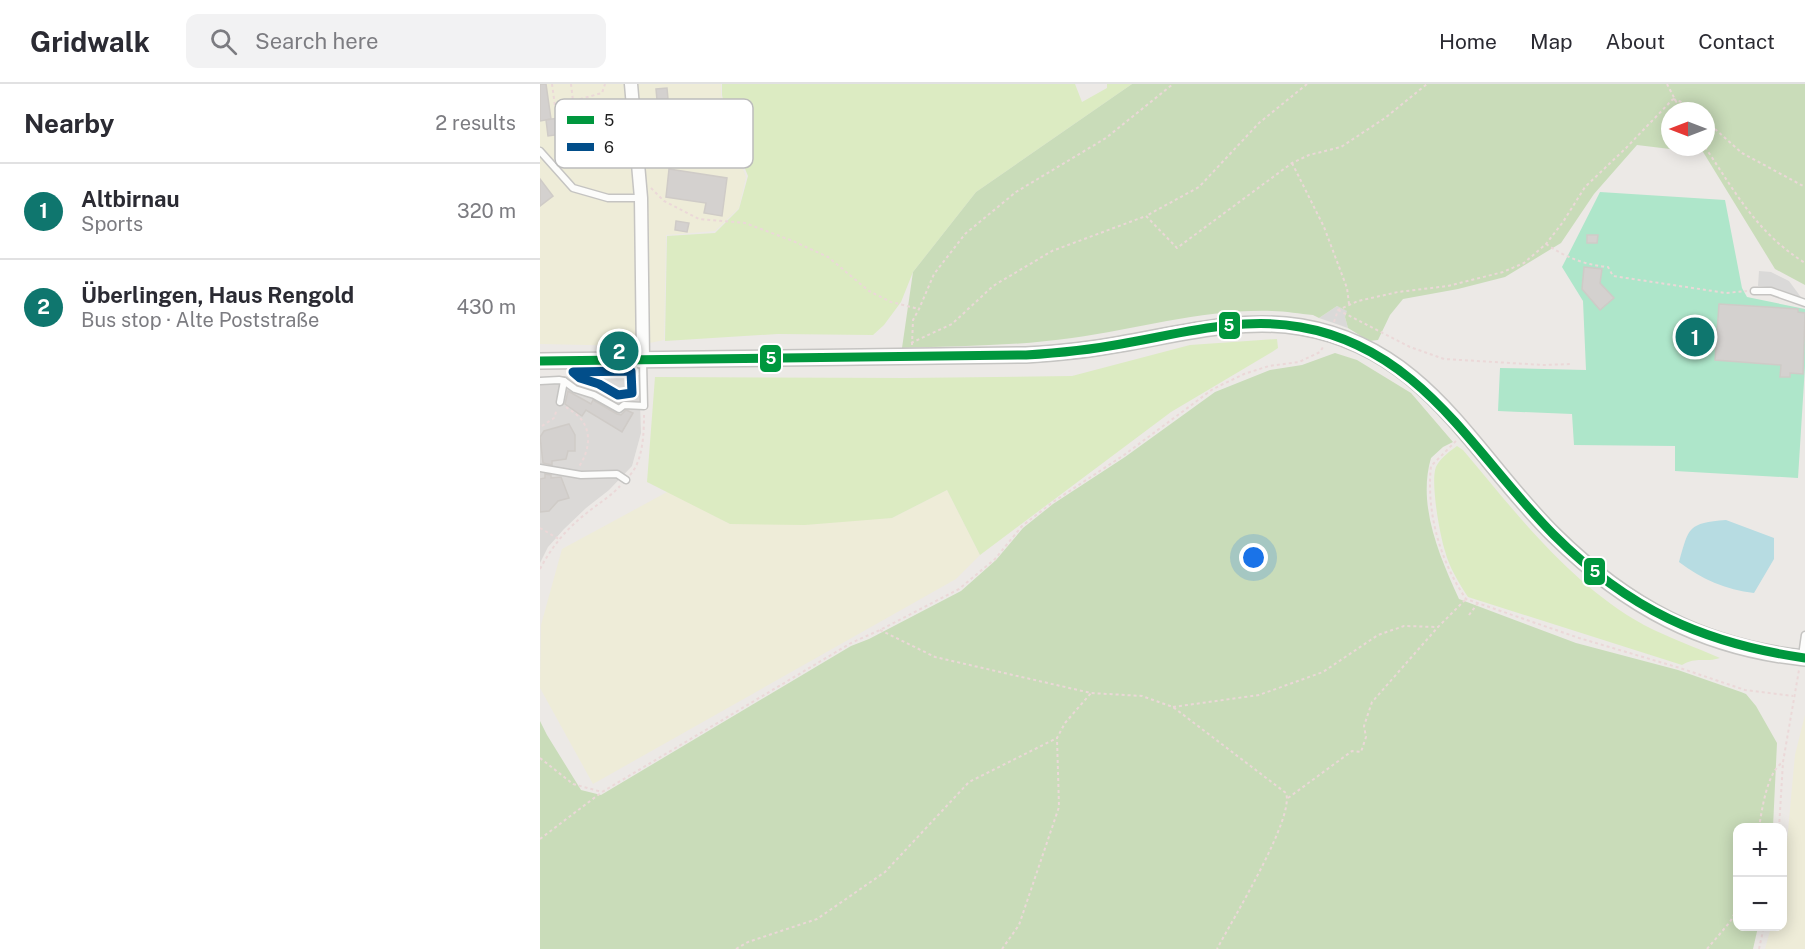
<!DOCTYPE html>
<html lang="en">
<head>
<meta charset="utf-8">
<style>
  :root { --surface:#fff; --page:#f2f2f3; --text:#2b2b33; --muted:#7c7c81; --line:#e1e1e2; --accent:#0f766e }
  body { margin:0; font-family:"Public Sans",sans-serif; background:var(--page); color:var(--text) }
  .controls { position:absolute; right:18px; bottom:18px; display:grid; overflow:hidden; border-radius:12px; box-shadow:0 3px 15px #0003 }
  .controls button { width:54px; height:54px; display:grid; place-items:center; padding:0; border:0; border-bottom:2px solid var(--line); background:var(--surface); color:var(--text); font:30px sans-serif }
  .compass { position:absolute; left:1121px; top:18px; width:54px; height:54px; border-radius:50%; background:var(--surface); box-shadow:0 3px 15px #0003; rotate:270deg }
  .you { position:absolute; left:714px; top:474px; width:21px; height:21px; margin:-15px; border:4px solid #fff; border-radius:50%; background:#1a73e8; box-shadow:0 0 0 9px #1a73e833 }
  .badge { display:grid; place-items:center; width:39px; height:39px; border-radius:50%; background:var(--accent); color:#fff; font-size:20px; font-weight:700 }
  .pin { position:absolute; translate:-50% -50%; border:3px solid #fff; box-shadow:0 2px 6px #0006 }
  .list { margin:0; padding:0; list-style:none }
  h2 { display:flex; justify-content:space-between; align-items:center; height:78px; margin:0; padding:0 24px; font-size:26px }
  h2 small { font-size:20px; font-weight:400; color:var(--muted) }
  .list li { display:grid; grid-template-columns:39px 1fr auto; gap:18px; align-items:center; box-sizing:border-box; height:96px; padding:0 24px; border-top:2px solid var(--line) }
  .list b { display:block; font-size:22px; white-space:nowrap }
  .list p { margin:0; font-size:20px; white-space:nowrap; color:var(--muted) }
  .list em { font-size:20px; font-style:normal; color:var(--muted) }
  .icon { flex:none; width:33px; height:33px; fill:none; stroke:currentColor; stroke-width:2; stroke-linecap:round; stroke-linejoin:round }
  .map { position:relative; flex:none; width:1265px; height:865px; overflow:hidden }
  header { display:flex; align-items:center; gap:36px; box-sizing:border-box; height:84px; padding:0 30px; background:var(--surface); border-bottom:2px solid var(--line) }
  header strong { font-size:28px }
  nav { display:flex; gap:33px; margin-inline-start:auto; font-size:21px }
  .search { width:420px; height:54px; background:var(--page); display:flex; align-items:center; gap:15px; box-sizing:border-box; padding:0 21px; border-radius:12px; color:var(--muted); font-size:22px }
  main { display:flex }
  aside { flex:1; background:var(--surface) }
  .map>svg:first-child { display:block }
  .residential { fill:#dbd9d7 }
  .religious { fill:#dad9d8 }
  .farmland { fill:#eeecd8 }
  .grass { fill:#dcebc2 }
  .forest { fill:#c9dcb9 }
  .pitch { fill:#aee6ca }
  .water { fill:#b7dce2 }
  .building { fill:#d4d1cf; stroke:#cfcbc7; stroke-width:1.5 }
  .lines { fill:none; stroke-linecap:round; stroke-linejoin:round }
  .service-casing { stroke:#c5c4c2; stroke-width:9 }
  .minor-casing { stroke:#c5c4c2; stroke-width:15 }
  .tertiary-casing { stroke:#c5c4c2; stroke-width:18 }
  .path { stroke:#ebd8d8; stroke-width:2; stroke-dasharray:3 3; stroke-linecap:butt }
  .service { stroke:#fcfcfb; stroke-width:6 }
  .minor { stroke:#fcfcfb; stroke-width:12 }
  .tertiary { stroke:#fcfcfb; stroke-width:15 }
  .bus-1-casing { stroke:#fff; stroke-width:14 }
  .bus-2-casing { stroke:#fff; stroke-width:14 }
  .bus-1 { stroke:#00973e; stroke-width:9 }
  .bus-2 { stroke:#024e8a; stroke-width:9 }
  .key { fill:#fff; stroke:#bcbcbc; stroke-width:1.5 }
  .key-label { font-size:16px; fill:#1e1e1e }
  .line-badge { stroke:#fff; stroke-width:2 }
  .badge-label { font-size:16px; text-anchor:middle; font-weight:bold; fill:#fff }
</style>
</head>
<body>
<header>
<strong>Gridwalk</strong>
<div class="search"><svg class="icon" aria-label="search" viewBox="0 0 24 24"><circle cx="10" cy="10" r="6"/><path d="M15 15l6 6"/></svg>Search here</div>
<nav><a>Home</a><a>Map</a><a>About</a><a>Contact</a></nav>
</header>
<main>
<aside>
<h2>Nearby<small>2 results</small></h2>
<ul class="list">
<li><span class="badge">1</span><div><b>Altbirnau</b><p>Sports</p></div><em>320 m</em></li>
<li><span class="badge">2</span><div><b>Überlingen, Haus Rengold</b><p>Bus stop · Alte Poststraße</p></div><em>430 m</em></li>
</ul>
</aside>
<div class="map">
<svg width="1265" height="865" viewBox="0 0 1265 865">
  <rect width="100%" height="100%" fill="#ece9e6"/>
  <polygon class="residential" points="76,291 99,291 101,349 92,382 69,406 46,424 24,445 8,463 0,479 0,293"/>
  <g class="religious">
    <polygon points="1219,187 1231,188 1249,197 1263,216 1236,204 1218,202"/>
    <polygon points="797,222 808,227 805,233 808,244 779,234"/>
    <polygon points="53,296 83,314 80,320 50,303"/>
  </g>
  <g class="farmland">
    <polygon points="0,0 181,0 181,11 189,48 206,93 199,124 175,147 126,151 124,256 95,262 0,260"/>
    <polygon points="407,406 440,471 416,495 53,700 0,604 1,541 22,465 129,407 190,440 352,434"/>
    <polygon points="1265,631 1265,865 1225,865 1231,843 1242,842 1243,803 1253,692 1255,671"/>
  </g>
  <g class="grass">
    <polygon points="182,0 535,0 542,18 567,4 567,0 592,0 436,108 373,188 361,218 344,241 333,251 238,250 125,257 127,152 175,149 199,125 208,92 190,48 182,11"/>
    <polygon points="737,255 738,264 732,268 631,328 440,471 407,406 352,434 265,441 190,440 107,398 115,293 366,294 532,292 650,261"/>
    <path d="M917,362L923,366C976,429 1030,500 1104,541C1129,554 1155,563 1180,574C1165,579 1157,572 1142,581L928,513C919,499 909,483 905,467C900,452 889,393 897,381C902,373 910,367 917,362Z"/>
  </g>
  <g class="forest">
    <path d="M592,0H1265V201L1235,185L1160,63H1166V27H1130V63H1148L1130,65L1097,61L1054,110L1021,159L965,193L918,205L863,215L850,231L838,256L829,257L808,244L805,233L807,227L797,222L779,234L773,231C760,230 746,227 732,227C664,225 599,245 532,254C476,262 419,262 362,264L373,188L436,108Z"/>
    <path d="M795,269L817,276L871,309L913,358L903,363L891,374C877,422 900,473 919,515L1036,559L1138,586L1201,608L1206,610L1216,622L1237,659L1233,743L1198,744V842L1218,843L1213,865H0V637L7,651L41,706L61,711L311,562L329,555L421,507L456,476L483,444L513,420L585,373L675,308L730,286L762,281Z"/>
  </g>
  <polygon class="pitch" points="1060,108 1185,116 1202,204 1207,213 1265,225 1265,282 1258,394 1135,387 1135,362 1034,361 1032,330 958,327 960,284 1046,286 1043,217 1022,183"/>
  <path class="water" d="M1186,436L1234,454V475L1214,509C1186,506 1161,495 1139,478C1149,443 1148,439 1186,436Z"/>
  <g class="building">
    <polygon points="0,0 6,0 11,35 0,37"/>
    <polygon points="127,4 128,15 117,16 116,5"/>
    <polygon points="70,23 73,43 8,52 6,36 39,31 38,28"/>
    <polygon points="129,85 187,94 182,132 164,129 166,119 126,113"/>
    <polygon points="0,95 13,112 0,122"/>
    <polygon points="136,137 149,139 147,148 135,146"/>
    <polygon points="1047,151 1058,151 1057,159 1047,159"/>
    <polygon points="1044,183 1062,185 1060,199 1074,214 1060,226 1042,205"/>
    <polygon points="1179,220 1258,225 1258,228 1265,229 1263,290 1250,289 1250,293 1240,293 1241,281 1175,276"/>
    <polygon points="28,307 51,320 53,316 77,330 81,331 86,326 93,329 82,348 46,326 42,332 25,320"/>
    <polygon points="29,340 35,351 35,367 28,367 26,375 12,377 12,381 3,379 0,353 4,347"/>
    <polygon points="5,390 11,391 11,394 21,393 29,414 18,417 9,427 0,428 0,395 5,394"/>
  </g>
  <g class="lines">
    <defs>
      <g id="service">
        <polyline points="0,67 33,104 68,114 101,114"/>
        <polyline points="1214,207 1231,207 1265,219"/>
        <polyline points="0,297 19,296 24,297 35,305 54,311 79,325 84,321 104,322 103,277"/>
        <polyline points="20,318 24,297"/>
        <polyline points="0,384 41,391 77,390 86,396"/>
        <polyline points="1262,572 1265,551"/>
      </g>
      <polyline id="minor" points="91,0 101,114 103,275"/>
      <path id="tertiary" d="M0,277L486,271C518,269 549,266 581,260C639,250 701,233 761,243C887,264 932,370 1014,451C1086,522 1163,564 1265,574"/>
    </defs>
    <use href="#service" class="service-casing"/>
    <use href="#minor" class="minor-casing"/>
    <use href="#tertiary" class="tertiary-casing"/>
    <g class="path">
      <polyline points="12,0 15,22 62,9 65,0"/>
      <polyline points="31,0 33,17"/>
      <polyline points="767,0 719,39 659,103 606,132 637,164 752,79 769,71 801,63 845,34 887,0"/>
      <polyline points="1127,0 1141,27"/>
      <polyline points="1133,15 1147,20 1155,27"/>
      <polyline points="1166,37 1202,69 1265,103"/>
      <path d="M1165,63C1196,109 1216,148 1265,179"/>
      <polyline points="752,79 784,143 807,204 809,220"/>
      <polyline points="111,104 124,117 159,135 205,139 253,157 288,173 329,207 351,218 379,225"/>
      <path d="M1006,160C1025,173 1045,181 1068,183L1073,192L1186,209L1207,207"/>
      <polyline points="798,226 870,263 904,275 1004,281 1032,280"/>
      <polyline points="794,238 798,226 818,217 858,208 908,202 963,188 984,179 1006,160 1023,138 1045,103 1086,64 1133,15"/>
      <polyline points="371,259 412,240 453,202 512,167 606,132"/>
      <polyline points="372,261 373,236 379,225 394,190 425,150 476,108 566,54 633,0"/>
      <path d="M26,323C31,327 37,330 41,335C53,350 48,370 38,384"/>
      <polyline points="2,342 14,334 17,325"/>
      <path d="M916,357L891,382C886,428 900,477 926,515L1039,554L1140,584L1205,606L1253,612"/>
      <path d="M90,391C103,377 104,349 104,331"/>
      <polyline points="0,444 19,455"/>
      <path d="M0,485C12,462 27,444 48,428C59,419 71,412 80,402"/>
      <polyline points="929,531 938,519"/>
      <path d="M340,546L395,573L551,609L602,612L633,623L746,709C755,734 691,838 677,865"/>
      <polyline points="633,623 719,611 783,588 838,551 864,542 898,543"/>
      <polyline points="0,674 33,700 62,708"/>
      <polyline points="748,714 812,667 821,668 826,653 824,642 832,618 898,543 926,515"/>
      <path d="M1219,744C1222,725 1227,688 1243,678"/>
      <polyline points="1239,744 1243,678 1259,586"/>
      <polyline points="0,755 62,708 311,559 340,546 419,505 455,475 482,442 513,418 584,371 673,305 704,290 729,282 759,278 780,268 783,263"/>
      <polyline points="196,865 208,858 277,835 345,788 429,698 517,654"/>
      <polyline points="462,865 479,841 519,723 517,654 525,639 551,609"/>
      <polyline points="1167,865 1190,838 1198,823"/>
      <polyline points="1219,865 1224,842"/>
    </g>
    <use href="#service" class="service"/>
    <use href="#minor" class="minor"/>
    <use href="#tertiary" class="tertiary"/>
    <defs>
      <path id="bus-1" d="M0,277L486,271C518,269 549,266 581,260C639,250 701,232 760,243C882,264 934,371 1014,451C1088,525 1162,559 1265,574"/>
      <polygon id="bus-2" points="91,287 92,309 78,311 59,300 40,294 33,288"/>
    </defs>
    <use href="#bus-1" class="bus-1-casing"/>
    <use href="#bus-2" class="bus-2-casing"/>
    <use href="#bus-1" class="bus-1"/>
    <use href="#bus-2" class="bus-2"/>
  </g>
  <rect x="15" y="15" width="198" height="69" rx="9" class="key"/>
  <rect x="27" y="32" width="27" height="8" fill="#00973e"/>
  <rect x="27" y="59" width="27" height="8" fill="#024e8a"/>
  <g class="key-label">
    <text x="64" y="42">5</text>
    <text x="64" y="69">6</text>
  </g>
  <g class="line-badge">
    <rect x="678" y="227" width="23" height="29" rx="6" fill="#00973e"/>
    <rect x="219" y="260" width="23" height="29" rx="6" fill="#00973e"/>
    <rect x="1043" y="473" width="23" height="29" rx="6" fill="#00973e"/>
  </g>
  <g class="badge-label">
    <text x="689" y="247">5</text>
    <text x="231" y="280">5</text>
    <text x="1055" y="493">5</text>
  </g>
</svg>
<div class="controls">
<button>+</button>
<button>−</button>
</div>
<svg class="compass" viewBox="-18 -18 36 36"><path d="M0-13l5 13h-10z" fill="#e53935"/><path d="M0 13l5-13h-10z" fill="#7c7c81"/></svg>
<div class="you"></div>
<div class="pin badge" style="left:1155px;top:253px">1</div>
<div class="pin badge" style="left:79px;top:267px">2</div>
</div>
</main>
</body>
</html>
